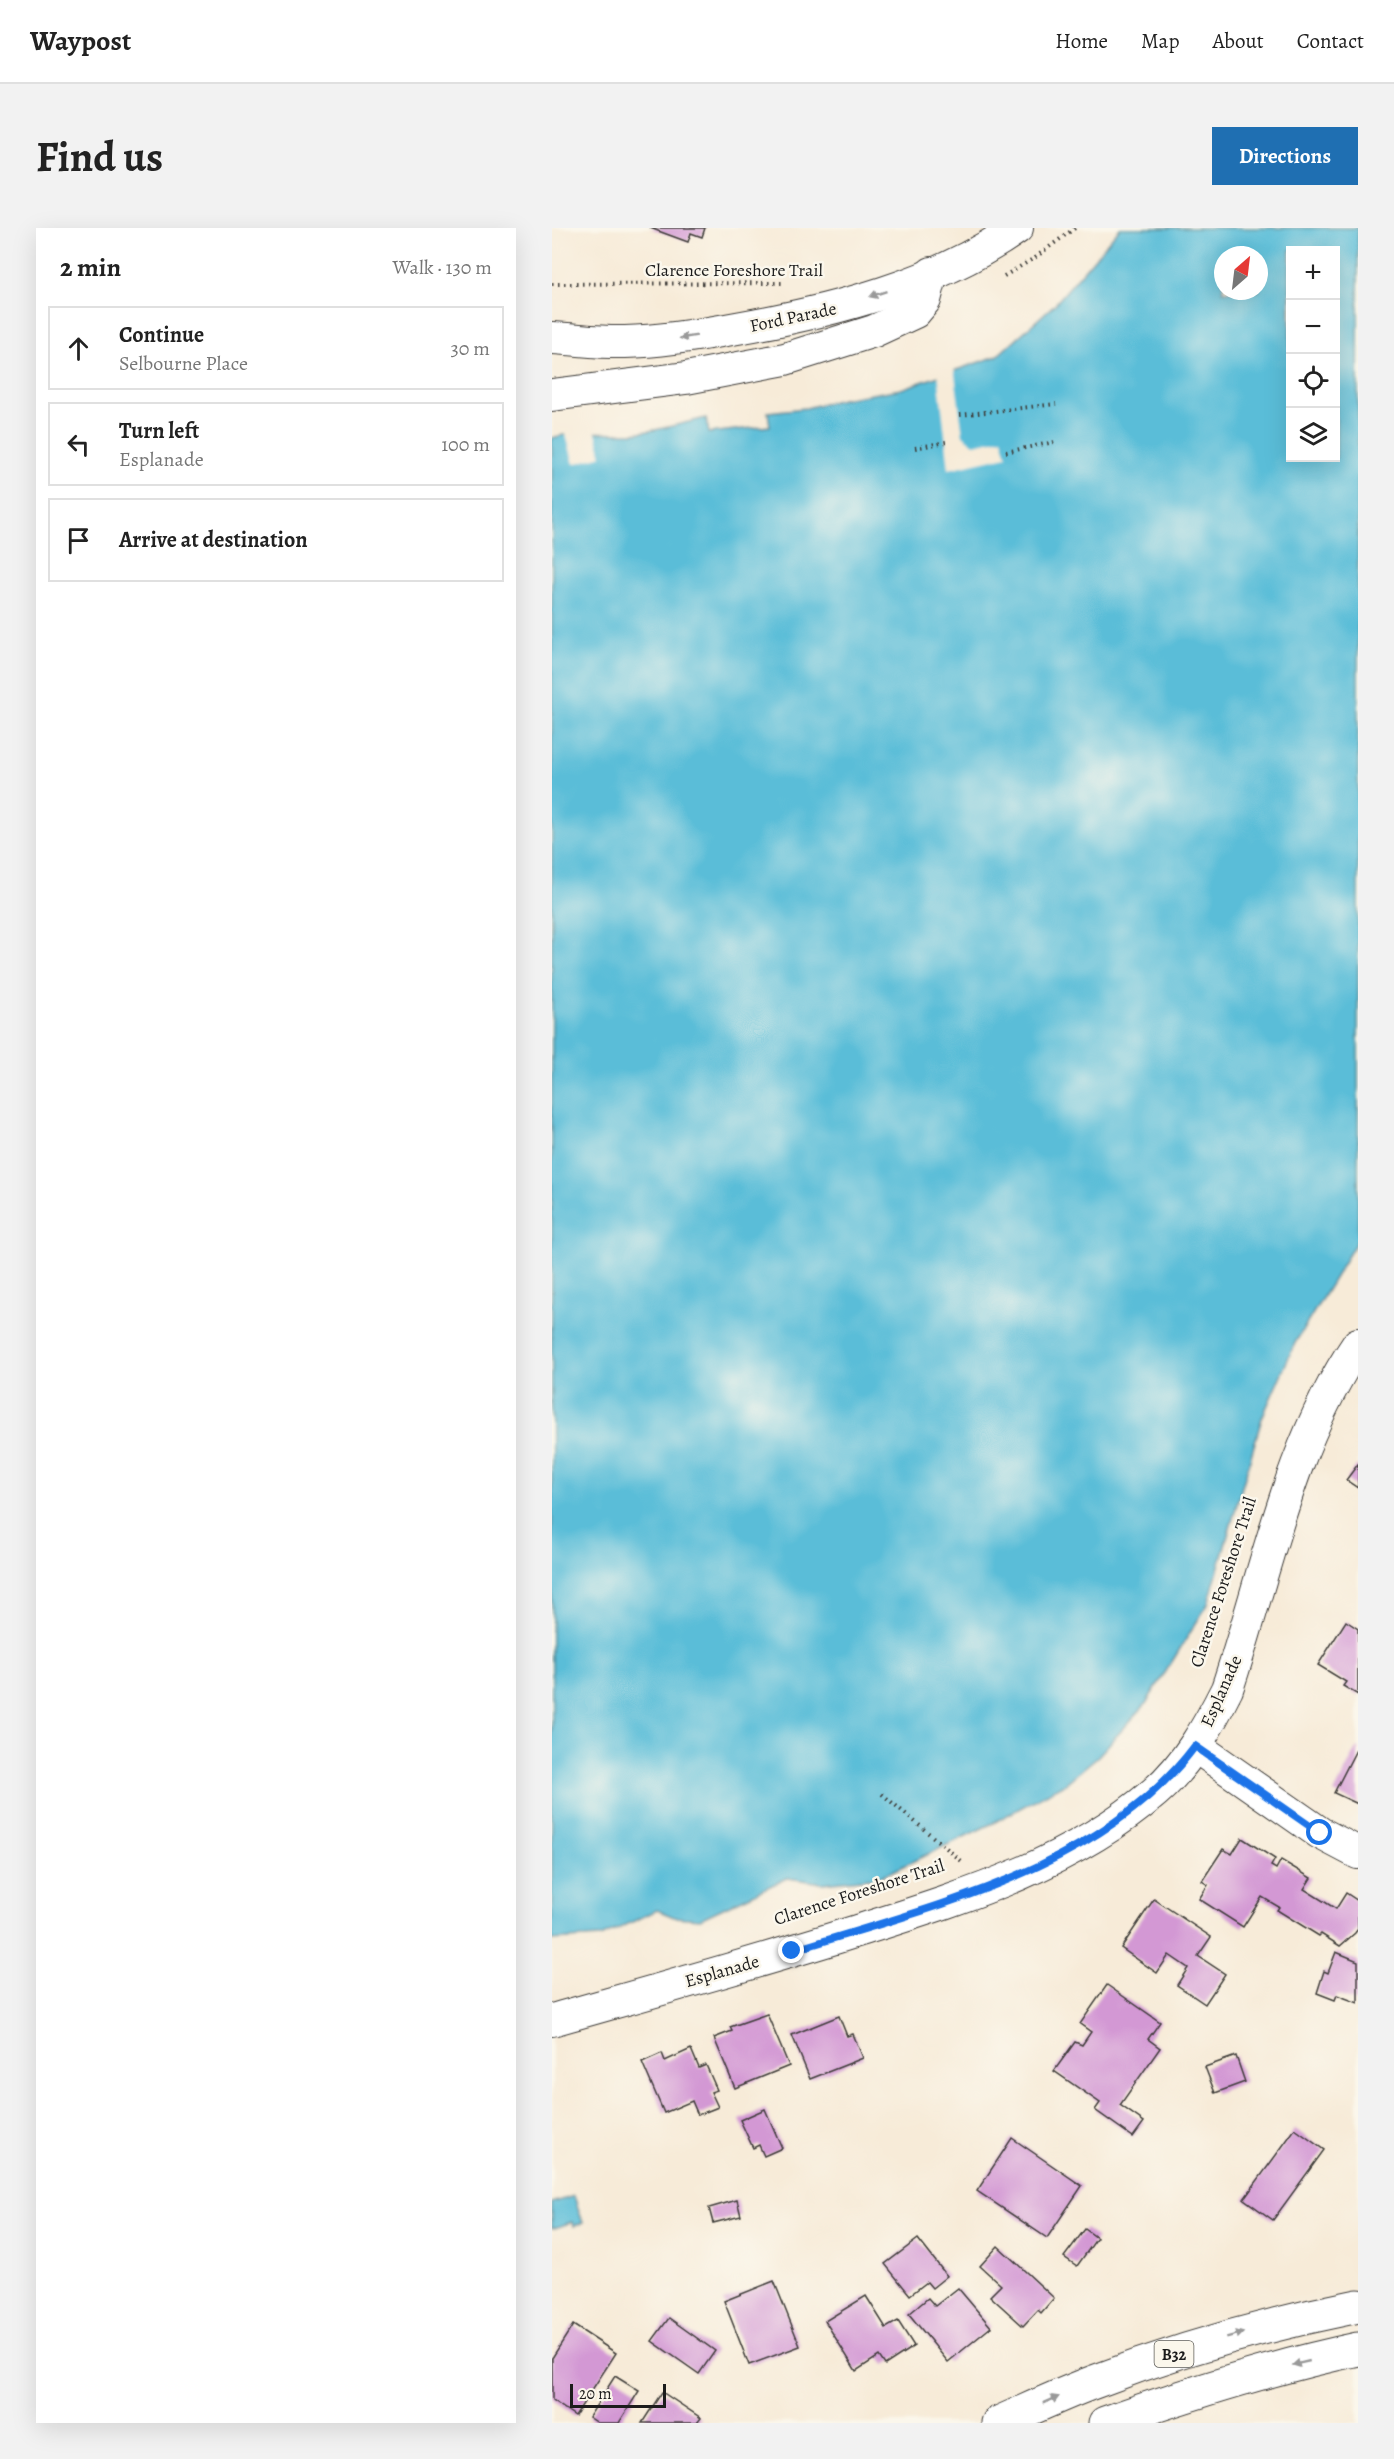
<!DOCTYPE html>
<html lang="en">
<head>
<meta charset="utf-8">
<style>
  :root { --surface:#fff; --page:#f2f2f2; --text:#222; --muted:#767676; --line:#e0e0e0; --accent:#1f6fb2 }
  body { margin:0; font-family:Alegreya,serif; background:var(--page); color:var(--text) }
  .controls { position:absolute; right:18px; top:18px; display:grid; overflow:hidden; border-radius:0px; box-shadow:0 6px 24px #0002 }
  .controls button { width:54px; height:54px; display:grid; place-items:center; padding:0; border:0; border-bottom:2px solid var(--line); background:var(--surface); color:var(--text); font:30px sans-serif }
  .compass { position:absolute; left:662px; top:18px; width:54px; height:54px; border-radius:50%; background:var(--surface); box-shadow:0 6px 24px #0002; rotate:28deg }
  .scale { position:absolute; left:18px; bottom:15px; width:96px; box-sizing:border-box; padding-left:6px; border:3px solid #1c1c1c; border-top:0; font-size:16px; line-height:21px; white-space:nowrap; color:#1c1c1c; -webkit-text-stroke:4px #fbf7ec; paint-order:stroke }
  .stop { position:absolute; width:18px; height:18px; margin:-14px; border:4px solid #1a73e8; border-radius:50%; background:#fff }
  .stop.end { background:#1a73e8; border-color:#fff; box-shadow:0 2px 6px #0008 }
  .list { margin:0; padding:0; list-style:none }
  h2 { display:flex; justify-content:space-between; align-items:center; height:78px; margin:0; padding:0 24px; font-size:26px }
  h2 small { font-size:20px; font-weight:400; color:var(--muted) }
  .list li { display:grid; grid-template-columns:39px 1fr auto; gap:18px; align-items:center; box-sizing:border-box; height:84px; margin:0 12px 12px; padding:0 12px; border:2px solid var(--line); border-radius:0px }
  .list b { display:block; font-size:22px; white-space:nowrap }
  .list p { margin:0; font-size:20px; white-space:nowrap; color:var(--muted) }
  .list em { font-size:20px; font-style:normal; color:var(--muted) }
  .icon { flex:none; width:33px; height:33px; fill:none; stroke:currentColor; stroke-width:2; stroke-linecap:round; stroke-linejoin:round }
  .map { position:relative; flex:none; width:806px; height:2195px; overflow:hidden; border-radius:0px }
  header { display:flex; align-items:center; gap:36px; box-sizing:border-box; height:84px; padding:0 30px; background:var(--surface); border-bottom:2px solid var(--line) }
  header strong { font-size:28px }
  nav { display:flex; gap:33px; margin-inline-start:auto; font-size:21px }
  .intro { display:flex; align-items:center; justify-content:space-between; box-sizing:border-box; height:144px; padding:0 36px }
  h1 { margin:0; font-size:42px }
  .button { padding:15px 27px; border-radius:0px; background:var(--accent); color:#fff; font-size:21px; font-weight:700 }
  main { display:flex; gap:36px; padding:0 36px }
  aside { flex:1; background:var(--surface); border-radius:0px; box-shadow:0 6px 24px #0002 }
  .map>svg:first-child { display:block }
  .water { fill:#5abdd8; stroke:#3b6c7a; stroke-width:1.5; fill-rule:evenodd }
  .pier { fill:#f7ebd8 }
  .building { fill:#d398d4 }
  .lines { fill:none; stroke-linecap:round; stroke-linejoin:round }
  .minor-casing { stroke:#3d3b38; stroke-width:34 }
  .major-casing { stroke:#3d3b38; stroke-width:35 }
  .path { stroke:#3d3b38; stroke-width:4; stroke-dasharray:1.5 4.5; stroke-linecap:butt }
  .minor { stroke:#fff; stroke-width:32 }
  .major { stroke:#fff; stroke-width:33 }
  .oneway { fill:#999 }
  .route { stroke:#1a73e8; stroke-width:8 }
  .labels { text-anchor:middle; stroke-width:5; stroke-linejoin:round; paint-order:stroke }
  .shield { fill:#fbf7ec; stroke:#5f5e5a; stroke-width:1.5 }
  .shield-label { font-size:16px; font-weight:bold; fill:#1c1c1c }
  .street-label { font-size:18px; fill:#1c1c1c; stroke:#fbf7ec }
</style>
</head>
<body>
<header>
<strong>Waypost</strong>
<nav><a>Home</a><a>Map</a><a>About</a><a>Contact</a></nav>
</header>
<div class="intro"><h1>Find us</h1><a class="button">Directions</a></div>
<main>
<aside>
<h2>2 min<small>Walk · 130 m</small></h2>
<ul class="list">
<li><svg class="icon" aria-label="ahead" viewBox="0 0 24 24"><path d="M12 20V5M6 11l6-6 6 6"/></svg><div><b>Continue</b><p>Selbourne Place</p></div><em>30 m</em></li>
<li><svg class="icon" aria-label="left" viewBox="0 0 24 24"><path d="M17 20v-9H6M10 6l-5 5 5 5"/></svg><div><b>Turn left</b><p>Esplanade</p></div><em>100 m</em></li>
<li><svg class="icon" aria-label="arrive" viewBox="0 0 24 24"><path d="M6 21V4h12l-3 4 3 4H6"/></svg><div><b>Arrive at destination</b></div></li>
</ul>
</aside>
<div class="map">
<svg width="806" height="2195" viewBox="0 0 806 2195">
  <rect width="100%" height="100%" fill="#fbf7ec"/>
  <filter id="ink" filterUnits="userSpaceOnUse"><feTurbulence type="fractalNoise" baseFrequency=".0167" numOctaves="2"/><feDisplacementMap in="SourceGraphic" scale="12" xChannelSelector="R" yChannelSelector="G"/><feConvolveMatrix kernelMatrix="1 2 1 2 8 2 1 2 1" color-interpolation-filters="sRGB"/></filter>
  <filter id="wash" filterUnits="userSpaceOnUse"><feTurbulence type="fractalNoise" baseFrequency=".008" numOctaves="4" result="noise"/><feDisplacementMap in="SourceGraphic" scale="24" xChannelSelector="R" yChannelSelector="G"/><feGaussianBlur stdDeviation="1.35" result="paint"/><feColorMatrix in="noise" values="0 0 0 0 0 0 0 0 0 0 0 0 0 0 0 0 0 1.4 0 .05"/><feComposite in="paint" operator="in"/></filter>
  <g filter="url(#wash)">
    <rect width="100%" height="100%" fill="#f7ebd8"/>
    <g class="water">
      <path d="M568,0H806V1011L743,1115L710,1190L656,1376L593,1477L546,1528L514,1555L441,1595L328,1649L271,1655L235,1650L148,1691L122,1689L105,1682L49,1709L0,1712V210C27,202 52,205 80,205C104,204 130,195 154,190L157,205L218,198L216,184L254,180L290,171L349,161L445,128L504,75ZM738,22H784V230H738ZM671,27H707V63H671Z"/>
      <polygon points="22,1968 31,1995 22,1998 20,1994 0,2001 0,1975"/>
    </g>
    <g class="pier">
      <polygon points="402,139 411,207 422,216 450,210 455,228 397,241 386,145"/>
      <polygon points="43,201 50,228 22,236 13,203"/>
    </g>
    <g id="blocks">
      <g class="building">
        <polygon points="98,0 153,0 150,9 139,5 136,14"/>
        <polygon points="806,1236 806,1260 794,1252"/>
        <polygon points="794,1393 806,1401 806,1467 791,1458 794,1454 766,1437"/>
        <polygon points="806,1518 806,1576 782,1565"/>
        <polygon points="690,1610 723,1631 719,1638 724,1641 729,1632 759,1650 752,1661 784,1681 794,1665 806,1673 806,1701 803,1705 788,1718 769,1706 767,1708 725,1682 727,1679 710,1669 691,1699 647,1671 656,1657 650,1653 671,1621 680,1626"/>
        <polygon points="602,1671 659,1709 646,1728 673,1746 653,1776 625,1757 636,1740 617,1727 605,1745 569,1720"/>
        <polygon points="784,1724 806,1733 806,1775 785,1767 783,1772 765,1765 772,1743 776,1745"/>
        <polygon points="555,1757 608,1794 596,1811 608,1820 568,1877 592,1894 581,1909 543,1882 548,1875 502,1843 523,1814 530,1817 539,1804 528,1796"/>
        <polygon points="215,1786 237,1838 183,1860 162,1810 180,1803 178,1799"/>
        <polygon points="287,1788 295,1808 301,1806 311,1830 258,1851 240,1807"/>
        <polygon points="139,1821 147,1840 154,1837 165,1862 159,1864 166,1879 146,1887 140,1873 112,1885 90,1834 110,1825 113,1833"/>
        <polygon points="684,1828 693,1854 663,1865 653,1839"/>
        <polygon points="213,1881 230,1920 212,1928 207,1917 201,1920 188,1892"/>
        <polygon points="743,1901 772,1922 721,1992 692,1971"/>
        <polygon points="460,1910 530,1958 495,2010 425,1963"/>
        <polygon points="185,1972 189,1988 161,1995 157,1980"/>
        <polygon points="533,2001 545,2010 525,2038 512,2029"/>
        <polygon points="366,2011 395,2048 380,2060 375,2054 358,2067 333,2036"/>
        <polygon points="446,2018 502,2070 489,2085 486,2082 471,2098 438,2068 449,2057 428,2038"/>
        <polygon points="222,2053 248,2118 197,2137 172,2073"/>
        <polygon points="406,2060 439,2099 396,2134 357,2086 376,2070 383,2078"/>
        <polygon points="314,2068 334,2100 346,2093 362,2118 333,2137 327,2128 304,2143 273,2093"/>
        <polygon points="117,2090 163,2123 147,2146 100,2113"/>
        <polygon points="21,2097 64,2125 23,2188 0,2172 0,2130"/>
        <polygon points="63,2148 87,2163 67,2195 46,2195 37,2189"/>
        <polygon points="110,2164 149,2190 145,2195 90,2195"/>
      </g>
    </g>
  </g>
  <g filter="url(#ink)">
    <use href="#blocks" fill-opacity="0" stroke="#3d3b38" stroke-width="1.5"/>
    <g class="lines">
      <defs>
        <g id="minor">
          <path d="M0,110C24,111 49,115 73,114C111,113 148,107 185,100C282,83 384,57 465,0"/>
          <polyline points="0,167 134,150 233,131 322,103 363,84 373,72 380,45"/>
          <polyline points="643,1518 768,1605 806,1625"/>
          <path d="M0,1792C102,1763 204,1735 305,1703C409,1670 519,1637 603,1564C635,1536 656,1499 675,1461C714,1345 736,1219 806,1116"/>
        </g>
        <g id="major">
          <path d="M446,2195C478,2181 510,2166 542,2154C628,2121 716,2096 806,2078"/>
          <path d="M553,2195C636,2166 720,2139 806,2121"/>
        </g>
      </defs>
      <use href="#minor" class="minor-casing"/>
      <use href="#major" class="major-casing"/>
      <g class="path">
        <polyline points="452,48 481,31 523,0"/>
        <polyline points="0,56 233,55"/>
        <polyline points="408,187 504,176"/>
        <polyline points="363,220 394,214"/>
        <polyline points="454,224 502,214"/>
        <polyline points="330,1566 412,1635"/>
      </g>
      <use href="#minor" class="minor"/>
      <use href="#major" class="major"/>
    </g>
    <defs><path id="oneway-solid" d="M-6-.8H1V-3.2L6.5 0L1 3.2V.8H-6Z" transform="scale(1.5)"/></defs>
    <g class="oneway">
      <use href="#oneway-solid" transform="translate(326 66) rotate(161)"/>
      <use href="#oneway-solid" transform="translate(136 109) rotate(171)"/>
      <use href="#oneway-solid" transform="translate(683 2107) rotate(-15)"/>
      <use href="#oneway-solid" transform="translate(749 2135) rotate(167)"/>
      <use href="#oneway-solid" transform="translate(499 2172) rotate(-23)"/>
    </g>
  </g>
  <g class="lines" filter="url(#ink)">
    <path class="route" d="M240,1723C379,1679 551,1641 643,1518L768,1605"/>
  </g>
  <g class="labels">
    <rect class="shield" x="602.5" y="2113" width="39" height="26" rx="4.5"/>
    <g class="shield-label">
      <text x="622" y="2132">B32</text>
    </g>
    <g class="street-label">
      <text x="182" y="48">Clarence Foreshore Trail</text>
      <text transform="translate(241 89) rotate(-12)" y="6">Ford Parade</text>
      <text transform="translate(671 1354) rotate(-72)" y="6">Clarence Foreshore Trail</text>
      <text transform="translate(669 1463) rotate(-66)" y="6">Esplanade</text>
      <text transform="translate(307 1664) rotate(-18)" y="6">Clarence Foreshore Trail</text>
      <text transform="translate(170 1743) rotate(-16)" y="6">Esplanade</text>
    </g>
  </g>
</svg>
<div class="controls">
<button>+</button>
<button>−</button>
<button><svg class="icon" aria-label="locate" viewBox="0 0 24 24"><circle cx="12" cy="12" r="6"/><path d="M12 2v4M12 18v4M2 12h4M18 12h4"/></svg></button>
<button><svg class="icon" aria-label="layers" viewBox="0 0 24 24"><path d="M12 4l9 5-9 5-9-5zM3 14l9 5 9-5"/></svg></button>
</div>
<svg class="compass" viewBox="-18 -18 36 36"><path d="M0-13l5 13h-10z" fill="#e53935"/><path d="M0 13l5-13h-10z" fill="#767676"/></svg>
<div class="scale">20 m</div>
<div class="stop" style="left:768px;top:1605px"></div>
<div class="stop end" style="left:240px;top:1723px"></div>
</div>
</main>
</body>
</html>
